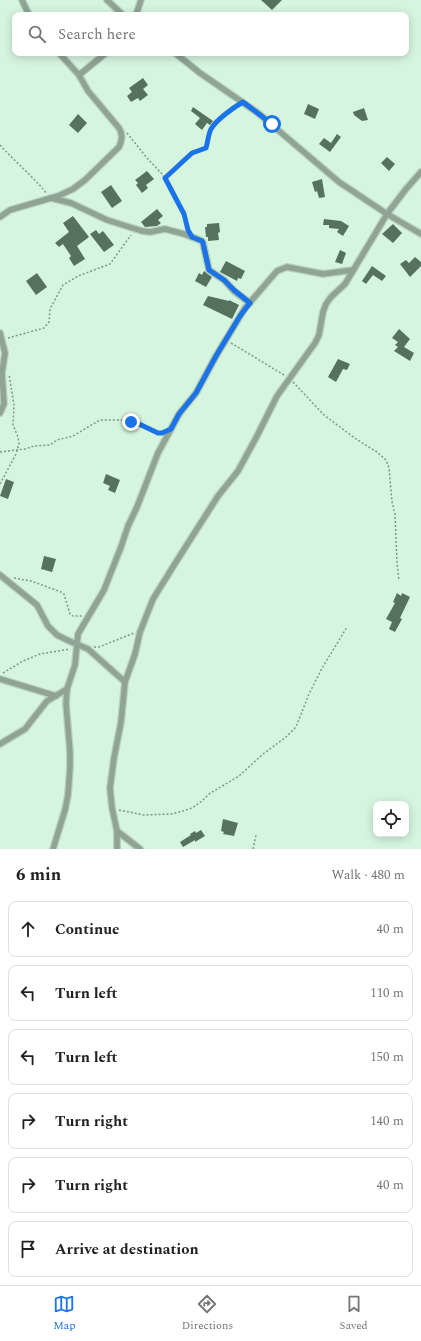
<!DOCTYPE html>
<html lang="en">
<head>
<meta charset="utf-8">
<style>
  :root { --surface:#fff; --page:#f2f2f2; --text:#222; --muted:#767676; --line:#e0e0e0; --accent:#1a73e8 }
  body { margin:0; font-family:Spectral,serif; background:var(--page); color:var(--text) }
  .controls { position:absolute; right:12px; bottom:12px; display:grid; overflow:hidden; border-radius:8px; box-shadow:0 2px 10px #0003 }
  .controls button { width:36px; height:36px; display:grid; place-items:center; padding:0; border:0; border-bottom:1px solid var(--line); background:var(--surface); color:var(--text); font:20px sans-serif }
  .stop { position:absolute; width:12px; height:12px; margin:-9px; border:3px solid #1a73e8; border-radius:50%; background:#fff }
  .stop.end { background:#1a73e8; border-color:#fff; box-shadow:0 1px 4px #0008 }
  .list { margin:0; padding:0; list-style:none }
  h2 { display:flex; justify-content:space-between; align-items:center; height:52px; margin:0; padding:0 16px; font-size:17px }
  h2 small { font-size:13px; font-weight:400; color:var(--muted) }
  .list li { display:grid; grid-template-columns:26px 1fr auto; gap:12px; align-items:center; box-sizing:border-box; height:56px; margin:0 8px 8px; padding:0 8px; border:1px solid var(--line); border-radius:8px }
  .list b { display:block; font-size:15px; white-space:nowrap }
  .list em { font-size:13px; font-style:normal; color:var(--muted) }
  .icon { flex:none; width:22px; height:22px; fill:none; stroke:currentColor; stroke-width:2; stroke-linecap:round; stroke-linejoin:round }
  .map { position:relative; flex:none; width:421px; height:849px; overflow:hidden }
  .search { position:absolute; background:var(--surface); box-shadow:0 2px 10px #0003; left:12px; right:12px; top:12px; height:44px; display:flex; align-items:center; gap:10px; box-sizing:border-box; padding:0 14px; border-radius:8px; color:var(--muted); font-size:15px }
  .sheet { height:436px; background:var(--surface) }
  nav { display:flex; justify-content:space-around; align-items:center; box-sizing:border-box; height:56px; border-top:1px solid var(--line); background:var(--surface); font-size:11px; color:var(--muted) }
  nav a { display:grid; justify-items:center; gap:2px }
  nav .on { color:var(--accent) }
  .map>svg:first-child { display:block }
  .building { fill:#56725e }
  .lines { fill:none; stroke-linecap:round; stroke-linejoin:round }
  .minor-casing { stroke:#b6d2bd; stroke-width:8 }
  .path { stroke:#819787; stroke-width:1.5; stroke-dasharray:2 2; stroke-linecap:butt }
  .minor { stroke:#90a395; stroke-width:5.5 }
  .route { stroke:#1a73e8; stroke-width:5 }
</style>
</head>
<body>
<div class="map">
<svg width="421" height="849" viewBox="0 0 421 849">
  <rect width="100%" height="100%" fill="#d6f5de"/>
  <g class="building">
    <polygon points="261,0 282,0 272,10"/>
    <polygon points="143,78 148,85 143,89 148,95 140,101 138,98 131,102 127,96 132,92 129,88"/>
    <polygon points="308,104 319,109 315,119 304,114"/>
    <polygon points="193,107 213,121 210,125 207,123 202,130 195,124 200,118 191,111"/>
    <polygon points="364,108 368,120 362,121 354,115 353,112"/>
    <polygon points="78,114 87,123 78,133 69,125"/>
    <polygon points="337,134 341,137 330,152 319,144 324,138 331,143"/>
    <polygon points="387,157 395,164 389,171 381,163"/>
    <polygon points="147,171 154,179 146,185 148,188 142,193 136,185 138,183 135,180"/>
    <polygon points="322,179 325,197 319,198 317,191 315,192 312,182"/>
    <polygon points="111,185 122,201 112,208 101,192"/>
    <polygon points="157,209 163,216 158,220 161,223 157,226 145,227 141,222"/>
    <polygon points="73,216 89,237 77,246 85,259 74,266 69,258 71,256 63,244 59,247 55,243 69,232 63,223"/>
    <polygon points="324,219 341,221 349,226 343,236 337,232 339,229 329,228 329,225 323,225"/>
    <polygon points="219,223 220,232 218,233 219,240 208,241 208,237 206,237 205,227 207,227 207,224"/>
    <polygon points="393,224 402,233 393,243 382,234"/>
    <polygon points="96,230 99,234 103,231 114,245 104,252 90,234"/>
    <polygon points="340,250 346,253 342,264 335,262"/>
    <polygon points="415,257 421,262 421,266 410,277 400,264 406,260 409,263"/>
    <polygon points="226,261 245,271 241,279 238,278 237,281 220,272"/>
    <polygon points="372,266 386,276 382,281 373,275 366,284 362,281"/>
    <polygon points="204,271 212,277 206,287 195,281 199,273 202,275"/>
    <polygon points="37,273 47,287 36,295 26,281"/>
    <polygon points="208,296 229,301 229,300 239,305 232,319 203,305"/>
    <polygon points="399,329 410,339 404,347 414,353 410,361 394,351 398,347 395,345 398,342 392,338"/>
    <polygon points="338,359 350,364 347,370 343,369 336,382 328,377"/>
    <polygon points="106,474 120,480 115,493 108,490 110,486 103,483"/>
    <polygon points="6,479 14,482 8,499 0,496"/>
    <polygon points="44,556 56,559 52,572 41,569"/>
    <polygon points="397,593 401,596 402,593 410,597 400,618 402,619 395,632 389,629 392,622 386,619 395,603 393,602"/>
    <polygon points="223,819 238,823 234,836 223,834 224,832 221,831"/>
    <polygon points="201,830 205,836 195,842 195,840 183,847 180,842 191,835 190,834 195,831 196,833"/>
  </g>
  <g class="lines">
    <defs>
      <g id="minor">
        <polyline points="22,0 29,15"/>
        <polyline points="107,0 123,15"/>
        <polyline points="136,15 141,0"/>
        <polyline points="175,53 200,73 258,113 339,182 387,214 421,234"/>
        <polyline points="79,75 106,53"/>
        <polyline points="51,198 71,203 107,220 142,231 150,232 165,229 184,234 202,241 203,243 209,270 224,280 234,291 250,303"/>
        <path d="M0,217L10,210L58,196L73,189L85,180L119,147C122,141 123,134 119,128L88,91L79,75L59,53"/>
        <polyline points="0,333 5,353 2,373 4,404 0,413"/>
        <polyline points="0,575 37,605 48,626 57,635 67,640 88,649 125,682"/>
        <polyline points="0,679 56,696"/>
        <polyline points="0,744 25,729 47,701 67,689"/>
        <polyline points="117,831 140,849"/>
        <polyline points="53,849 65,810 68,795 70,768 70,752 66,704 67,689 75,665 78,634 104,590 121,547 128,526 137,507 158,453 179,414 196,393 216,356 245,308 277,271 287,267 323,274 353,270"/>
        <polyline points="117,849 117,831 112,808 110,788 114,758 121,722 125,682 135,654 140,632 153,599 176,562 218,496 238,471 257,436 277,396 315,343 319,335 323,312 326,304 331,297 345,284 387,214 406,189 421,172"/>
      </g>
    </defs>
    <use href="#minor" class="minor-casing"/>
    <g class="path">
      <polyline points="127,133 147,158 162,174 170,185 184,214 188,228"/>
      <path d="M0,145C15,162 33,176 47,194"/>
      <polyline points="165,178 192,153 205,148 212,127 236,106"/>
      <polyline points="8,338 44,328 49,322 50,309 63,285 78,276 110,264 131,235"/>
      <polyline points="231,343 284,375"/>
      <polyline points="293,382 324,415 356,439 377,452 386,460 389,468 392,502 395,514 397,563 399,581"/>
      <polyline points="0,452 25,449 34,446 50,445 57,440 73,436 100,420 124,420 136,423 151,430 162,433"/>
      <polyline points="0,484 16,454 19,444 18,437 13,425 14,405 9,374"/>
      <polyline points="14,578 31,581 61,592 64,594 70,614 73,616 82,616"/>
      <polyline points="94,647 99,647 134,633"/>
      <polyline points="3,673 23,661 40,654 70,649"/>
      <polyline points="119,810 144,815 171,814 183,811 192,808 202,801 209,794 239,776 263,754 286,737 296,727 309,694 321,670 347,627"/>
      <polyline points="253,849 256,835"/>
    </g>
    <use href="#minor" class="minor"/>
  </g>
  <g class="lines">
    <path class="route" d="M131,422L139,424L158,433H162L171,429L179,414L196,393L216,356L240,316L250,303L234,290L224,280L209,270L203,243L202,241L192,237L188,230L184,214L165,178L192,153L206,148C208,142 208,135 211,129C216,120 234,107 243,102L272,124"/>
  </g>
</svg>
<div class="controls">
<button><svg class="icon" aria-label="locate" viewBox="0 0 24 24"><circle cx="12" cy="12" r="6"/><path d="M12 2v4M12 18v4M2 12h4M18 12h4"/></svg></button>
</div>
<div class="stop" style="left:272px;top:124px"></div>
<div class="stop end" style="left:131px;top:422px"></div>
<div class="search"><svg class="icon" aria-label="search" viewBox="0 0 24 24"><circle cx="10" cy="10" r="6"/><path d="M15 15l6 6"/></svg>Search here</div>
</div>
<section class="sheet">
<h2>6 min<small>Walk · 480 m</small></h2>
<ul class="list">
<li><svg class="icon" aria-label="ahead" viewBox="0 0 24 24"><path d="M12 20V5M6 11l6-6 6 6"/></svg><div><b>Continue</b></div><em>40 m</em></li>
<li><svg class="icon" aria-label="left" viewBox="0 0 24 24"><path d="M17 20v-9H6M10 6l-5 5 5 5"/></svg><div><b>Turn left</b></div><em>110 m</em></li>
<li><svg class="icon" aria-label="left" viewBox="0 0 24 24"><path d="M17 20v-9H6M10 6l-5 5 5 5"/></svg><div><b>Turn left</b></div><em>150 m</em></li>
<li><svg class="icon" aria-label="right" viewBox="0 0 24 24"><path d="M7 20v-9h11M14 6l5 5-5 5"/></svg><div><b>Turn right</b></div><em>140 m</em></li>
<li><svg class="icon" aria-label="right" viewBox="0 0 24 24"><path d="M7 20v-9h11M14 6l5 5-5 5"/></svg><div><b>Turn right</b></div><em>40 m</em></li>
<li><svg class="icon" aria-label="arrive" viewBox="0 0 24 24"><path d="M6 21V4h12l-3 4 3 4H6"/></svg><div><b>Arrive at destination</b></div></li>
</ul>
</section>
<nav>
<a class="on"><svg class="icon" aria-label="map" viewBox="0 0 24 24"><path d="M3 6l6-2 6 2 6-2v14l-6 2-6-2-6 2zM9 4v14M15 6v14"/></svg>Map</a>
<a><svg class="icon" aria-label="directions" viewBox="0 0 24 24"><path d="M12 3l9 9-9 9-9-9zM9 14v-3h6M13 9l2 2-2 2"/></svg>Directions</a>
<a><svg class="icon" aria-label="saved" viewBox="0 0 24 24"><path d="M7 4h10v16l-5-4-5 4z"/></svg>Saved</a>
</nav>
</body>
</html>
